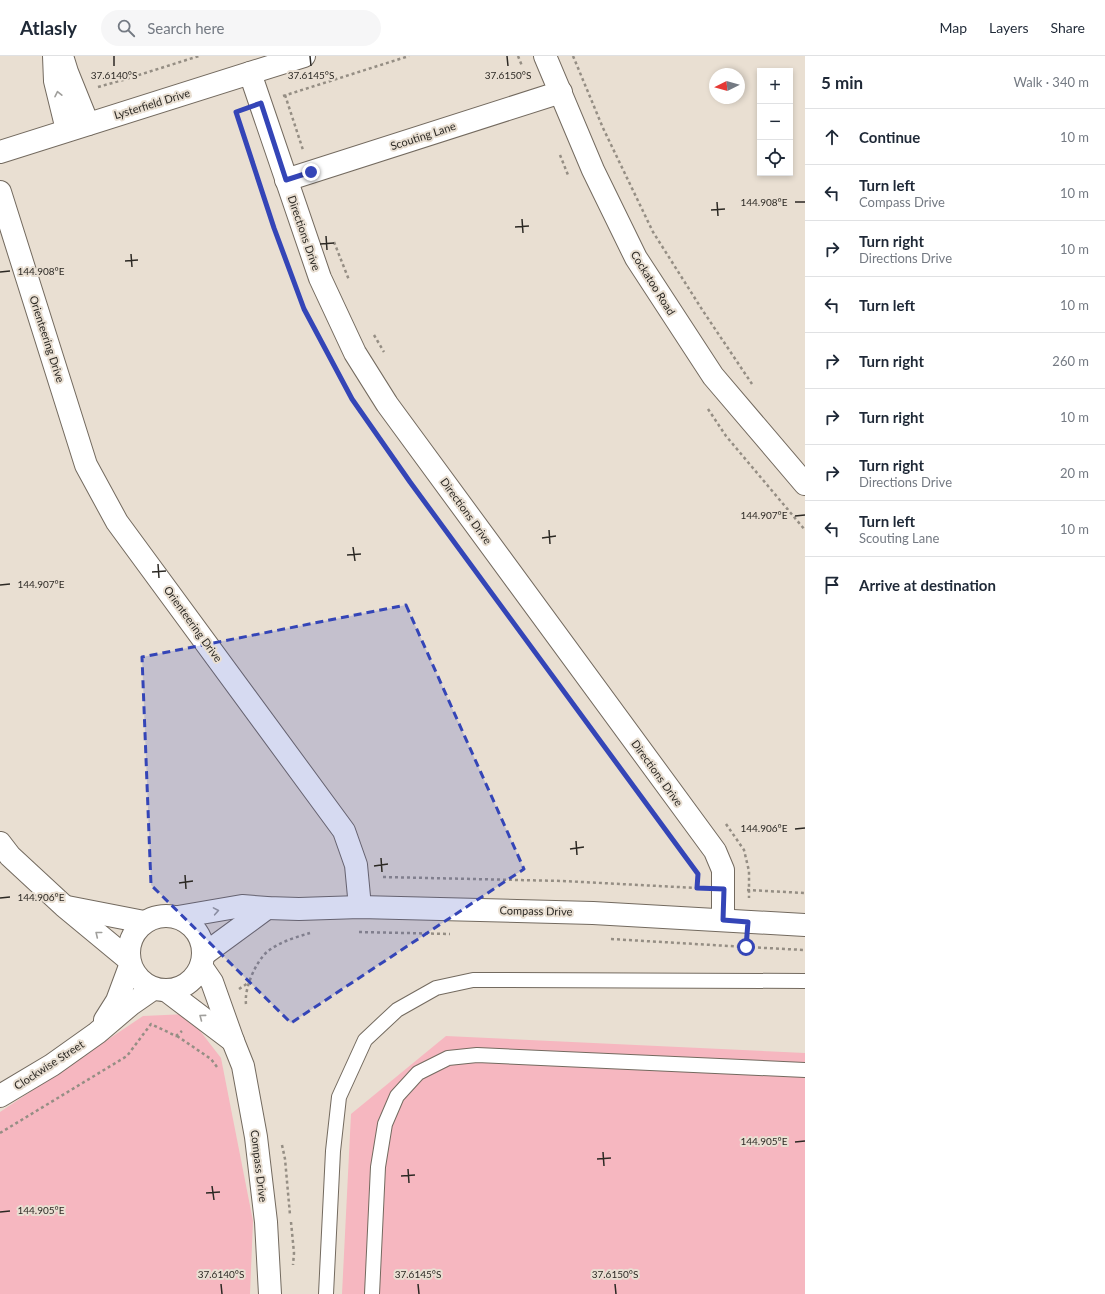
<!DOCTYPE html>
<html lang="en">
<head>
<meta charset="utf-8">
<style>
  :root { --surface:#fff; --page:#f6f6f7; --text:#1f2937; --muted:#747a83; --line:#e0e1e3 }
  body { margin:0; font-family:Lato,sans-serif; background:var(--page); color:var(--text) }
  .controls { position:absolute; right:12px; top:12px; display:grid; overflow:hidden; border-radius:0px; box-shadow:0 2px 6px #0003 }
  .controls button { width:36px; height:36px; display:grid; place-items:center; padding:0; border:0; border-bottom:1px solid var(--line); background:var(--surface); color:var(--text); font:20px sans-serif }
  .compass { position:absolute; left:709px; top:12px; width:36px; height:36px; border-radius:50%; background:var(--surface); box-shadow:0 2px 6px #0003; rotate:265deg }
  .stop { position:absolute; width:12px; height:12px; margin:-9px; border:3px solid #3445b7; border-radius:50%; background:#fff }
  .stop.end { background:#3445b7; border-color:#fff; box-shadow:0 1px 4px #0008 }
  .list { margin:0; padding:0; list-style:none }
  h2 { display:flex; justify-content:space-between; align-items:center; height:52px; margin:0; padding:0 16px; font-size:17px }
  h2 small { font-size:13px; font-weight:400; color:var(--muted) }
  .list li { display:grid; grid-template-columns:26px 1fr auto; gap:12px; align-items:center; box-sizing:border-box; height:56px; padding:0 16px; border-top:1px solid var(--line) }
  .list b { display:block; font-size:15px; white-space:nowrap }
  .list p { margin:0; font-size:13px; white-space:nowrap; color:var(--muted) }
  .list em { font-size:13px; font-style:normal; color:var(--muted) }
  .icon { flex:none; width:22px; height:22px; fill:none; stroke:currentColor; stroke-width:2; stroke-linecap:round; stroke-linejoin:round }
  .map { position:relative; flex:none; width:805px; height:1238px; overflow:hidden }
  header { display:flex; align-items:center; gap:24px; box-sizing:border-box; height:56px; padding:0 20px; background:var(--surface); border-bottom:1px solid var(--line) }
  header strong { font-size:19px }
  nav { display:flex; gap:22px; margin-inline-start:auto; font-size:14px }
  .search { width:280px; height:36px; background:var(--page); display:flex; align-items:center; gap:10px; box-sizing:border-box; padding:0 14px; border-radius:22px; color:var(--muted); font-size:15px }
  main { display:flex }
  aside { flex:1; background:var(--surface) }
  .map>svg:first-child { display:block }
  .green { fill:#f6b7c0 }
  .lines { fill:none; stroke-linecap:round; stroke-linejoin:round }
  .lane-casing { stroke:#736a5f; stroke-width:16 }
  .street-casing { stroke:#736a5f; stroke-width:24 }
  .secondary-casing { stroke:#736a5f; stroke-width:24 }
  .path { stroke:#958e84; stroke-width:2.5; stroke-dasharray:3 3; stroke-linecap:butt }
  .lane { stroke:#fff; stroke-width:14 }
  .street { stroke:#fff; stroke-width:22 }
  .secondary { stroke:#fff; stroke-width:22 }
  .oneway { stroke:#a09f9c }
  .route { stroke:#3445b7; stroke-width:5 }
  .marked { fill:#3445b7; fill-opacity:0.2; stroke:#3445b7; stroke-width:3; stroke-dasharray:8 5; stroke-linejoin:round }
  .ticks { fill:none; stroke:#2c2924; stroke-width:1.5 }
  .labels { text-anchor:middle; stroke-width:4; stroke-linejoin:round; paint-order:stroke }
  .street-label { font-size:11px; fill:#2c2924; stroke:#e9dfd2 }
  .ticks-label { font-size:10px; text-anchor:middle; fill:#2c2924; stroke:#e9dfd2; stroke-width:4; stroke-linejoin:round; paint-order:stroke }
</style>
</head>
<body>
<header>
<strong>Atlasly</strong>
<div class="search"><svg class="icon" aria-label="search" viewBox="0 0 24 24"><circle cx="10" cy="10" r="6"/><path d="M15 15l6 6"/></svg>Search here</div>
<nav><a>Map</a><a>Layers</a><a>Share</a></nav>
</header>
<main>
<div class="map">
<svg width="805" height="1238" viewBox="0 0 805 1238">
  <rect width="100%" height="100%" fill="#e9dfd2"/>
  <g class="green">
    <polygon points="187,958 221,1002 253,1165 250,1238 0,1238 0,1056 143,960"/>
    <polygon points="446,980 805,997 805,1238 342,1238 351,1058"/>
  </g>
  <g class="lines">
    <defs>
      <g id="lane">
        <polyline points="326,1238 333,1095 339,1041 365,984 397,954 436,932 473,924 805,925"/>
        <polyline points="372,1238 378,1111 385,1068 397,1040 418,1017 448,1002 477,999 805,1014"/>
      </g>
      <g id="street">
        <polyline points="54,0 55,25 67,74"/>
        <polyline points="62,0 67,16 88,68"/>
        <polyline points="545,0 593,114 636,202 713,320 805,428"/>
        <polyline points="250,17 320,222 355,297 387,348 715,795 723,814 723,864"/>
        <polyline points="286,124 561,36"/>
        <polyline points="0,136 86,409 117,466 344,775 356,809 360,851"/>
        <polyline points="0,787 10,800 64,850 128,903"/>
        <polyline points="67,851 144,866"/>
        <circle cx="166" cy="897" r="37"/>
        <polyline points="178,861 242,850 267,852 299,853 360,851 593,857 805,869"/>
        <polyline points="203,899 267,852"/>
        <polyline points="201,910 212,926 233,985 243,1010 256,1081 266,1166 270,1238"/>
        <polyline points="167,935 233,985"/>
        <polyline points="105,964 117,945 130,910"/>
        <polyline points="0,1040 52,1009 97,977 130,949 153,933"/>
      </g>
      <polyline id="secondary" points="0,96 304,0"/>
    </defs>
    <use href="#lane" class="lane-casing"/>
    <use href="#street" class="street-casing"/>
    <use href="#secondary" class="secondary-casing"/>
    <g class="path">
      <polyline points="518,0 522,10"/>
      <polyline points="573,0 603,72 653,176 703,255 752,328"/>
      <polyline points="98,31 123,24 199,0"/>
      <polyline points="285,39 303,94"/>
      <polyline points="283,40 409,0"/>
      <polyline points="239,55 236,56 274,172 304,253 326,295"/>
      <polyline points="560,99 568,119"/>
      <polyline points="334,186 349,224"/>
      <polyline points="374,279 384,296"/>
      <polyline points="338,317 352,343 410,426 697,816"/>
      <polyline points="708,353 726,380 805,474"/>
      <polyline points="726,768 744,794 749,815 749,842"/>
      <polyline points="383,821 563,825 697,832 698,822"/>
      <polyline points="747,834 805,837"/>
      <polyline points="359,876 450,878"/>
      <polyline points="611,883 746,891 746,889"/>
      <polyline points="746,891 805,894"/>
      <polyline points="239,933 248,927"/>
      <path d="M246,948C244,932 256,905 268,895C280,886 296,881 310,877"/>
      <polyline points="177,980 211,1003 217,1011"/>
      <polyline points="0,1077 127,1000 151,968 176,980 182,975"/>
      <polyline points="282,1089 285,1103 290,1159"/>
      <polyline points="291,1166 294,1197 293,1209"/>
    </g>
    <use href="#lane" class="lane"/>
    <use href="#street" class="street"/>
    <use href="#secondary" class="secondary"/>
  </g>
  <defs><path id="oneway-chevron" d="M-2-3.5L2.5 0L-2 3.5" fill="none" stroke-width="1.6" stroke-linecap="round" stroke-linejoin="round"/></defs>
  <g class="oneway">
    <use href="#oneway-chevron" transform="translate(58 38) rotate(-102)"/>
    <use href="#oneway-chevron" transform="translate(216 855) rotate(-10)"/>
    <use href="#oneway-chevron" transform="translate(98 878) rotate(-141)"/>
    <use href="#oneway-chevron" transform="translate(202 961) rotate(-143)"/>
  </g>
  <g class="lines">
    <polyline class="route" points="311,116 286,124 261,47 236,56 274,172 304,253 352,343 410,426 698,818 697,832 724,833 723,864 748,866 746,891"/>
  </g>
  <path class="marked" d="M406,549L524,813L291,967L151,829L142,601Z"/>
  <path class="ticks" d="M114,0V10M310,0L311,10M507,0L508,10M717,146L718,160M795,146H805M711,154L725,153M522,163L523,177M515,171L529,170M326,180L327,194M320,188L334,187M131,198L132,211M125,205L138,204M0,216L10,215M795,460L805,459M549,474L550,488M542,482L556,480M353,491L355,505M347,499L361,498M158,508L159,522M152,516L166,515M0,529L10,528M795,773L805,772M576,785L577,799M570,793L584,791M381,802L382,816M374,810L388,808M185,819L186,833M179,827L193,825M0,842L10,841M795,1086L805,1085M603,1096L604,1110M597,1103L611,1102M408,1113L409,1127M401,1120L415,1119M212,1130L214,1144M206,1137L220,1136M0,1156L10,1155M221,1228L222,1238M418,1228L419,1238M615,1228L616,1238"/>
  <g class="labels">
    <g class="street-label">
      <text transform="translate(152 48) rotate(-17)" y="4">Lysterfield Drive</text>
      <text transform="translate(423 80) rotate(-18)" y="4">Scouting Lane</text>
      <text transform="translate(304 177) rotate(71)" y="4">Directions Drive</text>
      <text transform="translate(653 227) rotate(58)" y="4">Cockatoo Road</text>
      <text transform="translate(47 283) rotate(72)" y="4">Orienteering Drive</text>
      <text transform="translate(466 455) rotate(54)" y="4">Directions Drive</text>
      <text transform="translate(193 568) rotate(54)" y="4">Orienteering Drive</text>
      <text transform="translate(657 717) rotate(54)" y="4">Directions Drive</text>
      <text transform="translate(536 855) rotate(1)" y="4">Compass Drive</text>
      <text transform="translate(49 1009) rotate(-33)" y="4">Clockwise Street</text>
      <text transform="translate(259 1110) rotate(83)" y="4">Compass Drive</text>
    </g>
  </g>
  <g class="ticks-label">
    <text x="114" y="23">37.6140°S</text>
    <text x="311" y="23">37.6145°S</text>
    <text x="508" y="23">37.6150°S</text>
    <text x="764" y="150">144.908°E</text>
    <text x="41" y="219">144.908°E</text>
    <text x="764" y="463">144.907°E</text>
    <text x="41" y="532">144.907°E</text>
    <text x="764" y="776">144.906°E</text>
    <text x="41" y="845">144.906°E</text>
    <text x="764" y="1089">144.905°E</text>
    <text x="41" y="1158">144.905°E</text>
    <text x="221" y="1222">37.6140°S</text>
    <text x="418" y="1222">37.6145°S</text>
    <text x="615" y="1222">37.6150°S</text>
  </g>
</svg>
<div class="controls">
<button>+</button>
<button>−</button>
<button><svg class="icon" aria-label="locate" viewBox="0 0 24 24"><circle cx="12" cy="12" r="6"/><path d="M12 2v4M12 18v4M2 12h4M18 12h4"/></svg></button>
</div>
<svg class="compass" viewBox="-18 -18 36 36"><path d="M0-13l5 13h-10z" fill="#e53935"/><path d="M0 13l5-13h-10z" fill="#747a83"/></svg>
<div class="stop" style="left:746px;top:891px"></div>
<div class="stop end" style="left:311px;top:116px"></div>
</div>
<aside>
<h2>5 min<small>Walk · 340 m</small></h2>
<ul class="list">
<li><svg class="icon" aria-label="ahead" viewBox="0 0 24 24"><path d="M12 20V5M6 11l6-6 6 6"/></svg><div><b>Continue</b></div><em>10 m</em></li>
<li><svg class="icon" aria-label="left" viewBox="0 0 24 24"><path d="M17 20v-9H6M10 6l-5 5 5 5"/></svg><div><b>Turn left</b><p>Compass Drive</p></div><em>10 m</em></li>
<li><svg class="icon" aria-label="right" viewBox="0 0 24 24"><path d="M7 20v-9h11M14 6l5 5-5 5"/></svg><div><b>Turn right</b><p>Directions Drive</p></div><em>10 m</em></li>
<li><svg class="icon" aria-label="left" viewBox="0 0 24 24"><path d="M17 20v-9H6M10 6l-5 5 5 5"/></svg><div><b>Turn left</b></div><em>10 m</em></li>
<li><svg class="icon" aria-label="right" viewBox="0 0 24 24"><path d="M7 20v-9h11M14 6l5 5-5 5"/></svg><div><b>Turn right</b></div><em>260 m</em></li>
<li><svg class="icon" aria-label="right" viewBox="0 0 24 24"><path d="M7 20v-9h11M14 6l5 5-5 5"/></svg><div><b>Turn right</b></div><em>10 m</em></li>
<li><svg class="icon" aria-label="right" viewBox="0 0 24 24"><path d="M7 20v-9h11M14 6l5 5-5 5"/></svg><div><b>Turn right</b><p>Directions Drive</p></div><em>20 m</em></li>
<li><svg class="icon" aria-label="left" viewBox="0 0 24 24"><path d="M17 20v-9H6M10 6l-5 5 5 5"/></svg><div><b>Turn left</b><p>Scouting Lane</p></div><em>10 m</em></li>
<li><svg class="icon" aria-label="arrive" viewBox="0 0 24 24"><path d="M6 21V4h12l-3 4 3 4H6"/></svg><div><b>Arrive at destination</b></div></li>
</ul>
</aside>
</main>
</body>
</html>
